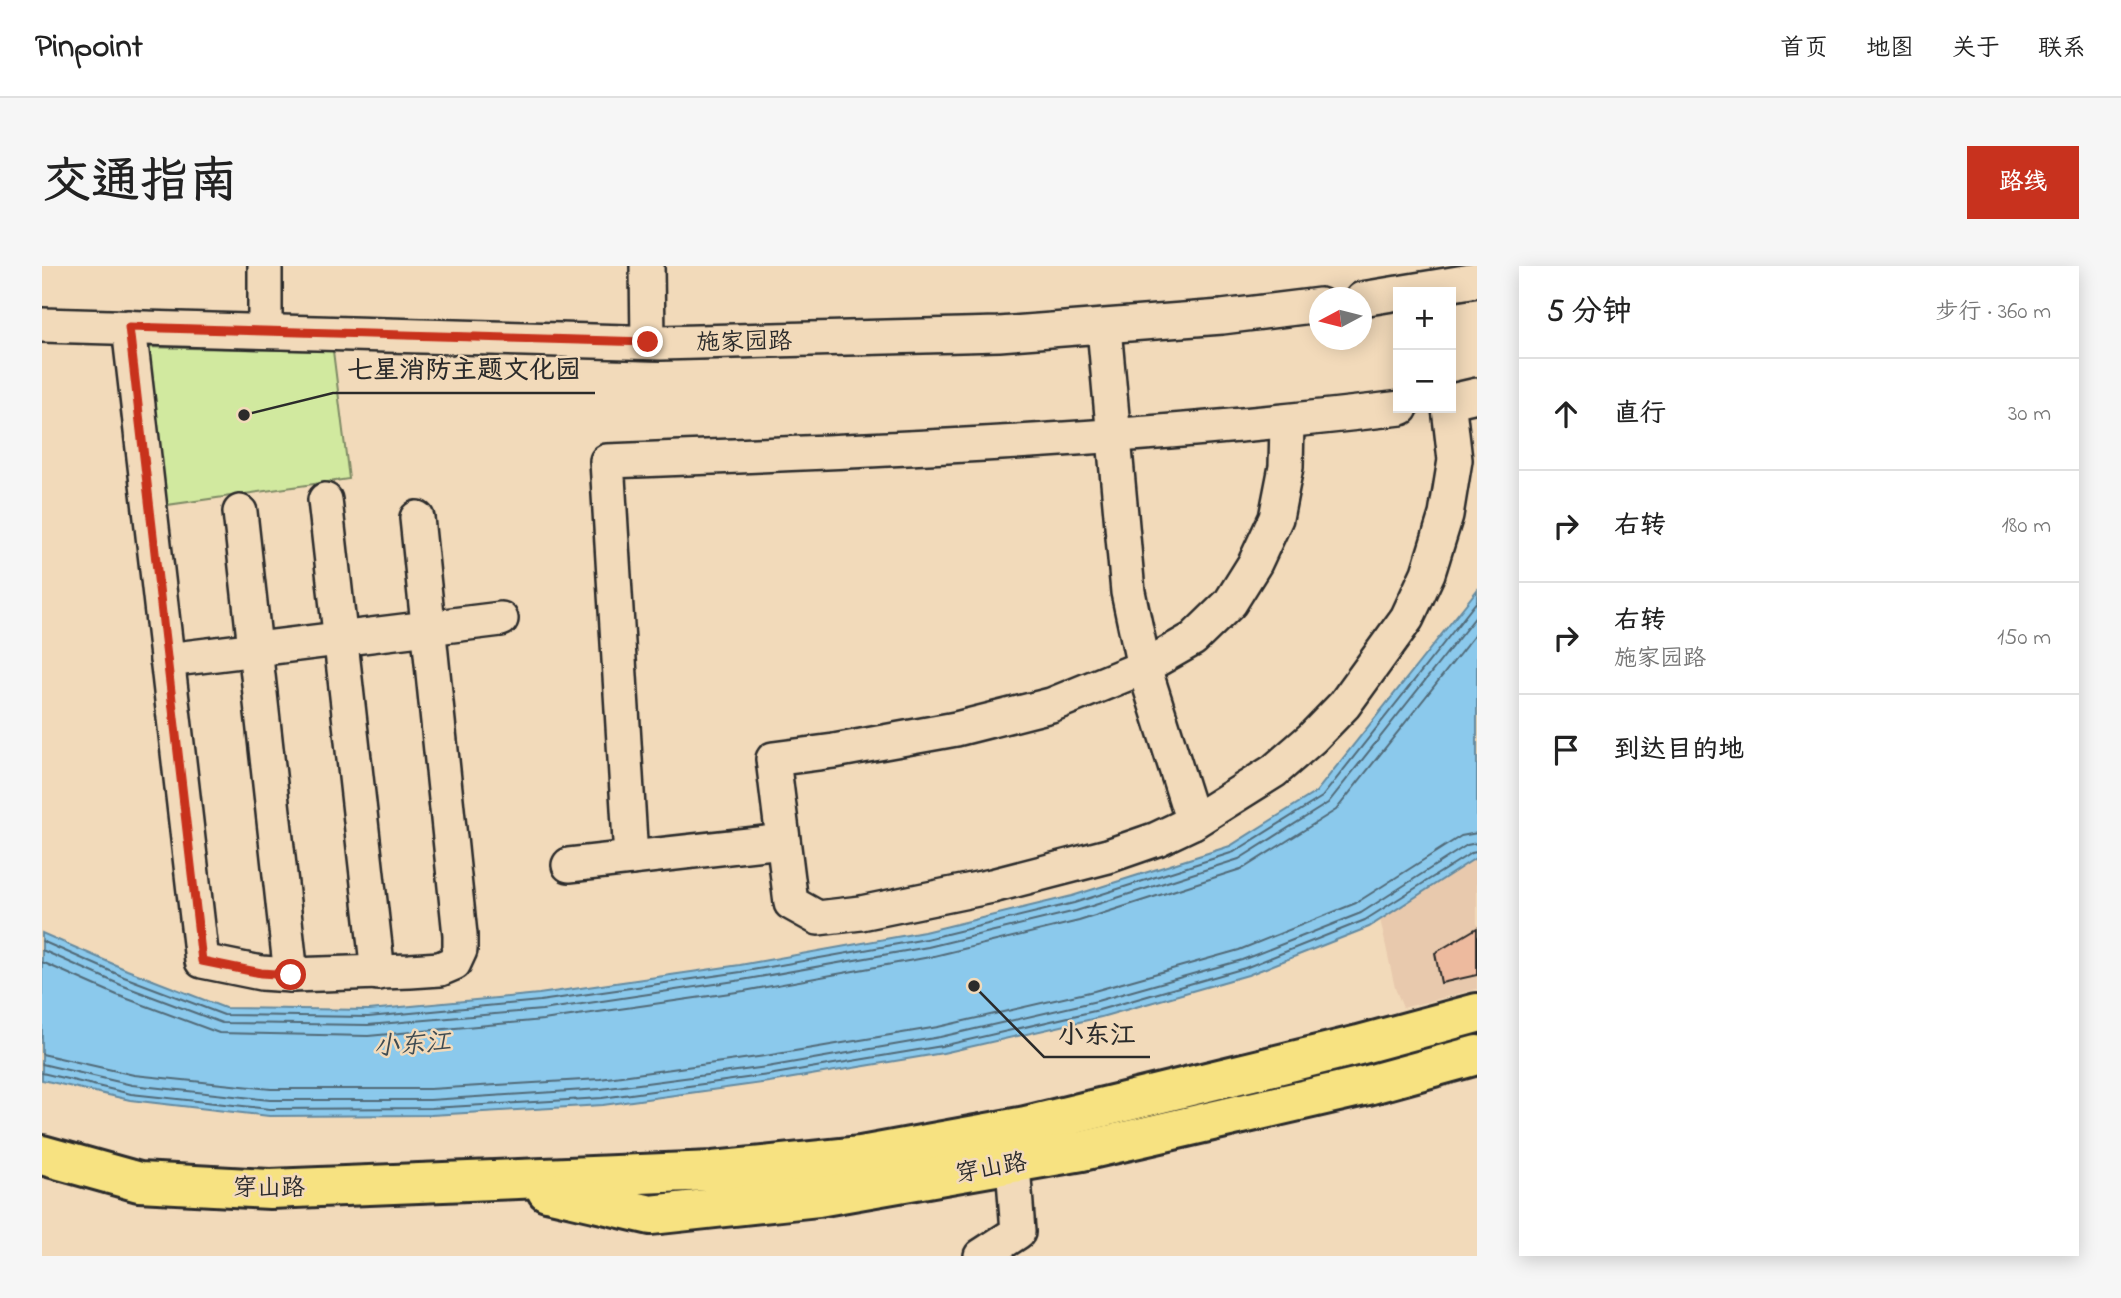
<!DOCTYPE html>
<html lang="zh">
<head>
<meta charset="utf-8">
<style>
  :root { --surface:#fff; --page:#f6f6f6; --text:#222; --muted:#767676; --line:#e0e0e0; --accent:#c8321e }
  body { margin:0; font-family:"Indie Flower","LXGW WenKai TC",sans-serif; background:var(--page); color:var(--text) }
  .controls { position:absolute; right:21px; top:21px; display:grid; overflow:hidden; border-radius:0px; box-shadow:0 4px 18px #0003 }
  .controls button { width:63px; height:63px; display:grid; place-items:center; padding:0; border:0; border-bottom:2px solid var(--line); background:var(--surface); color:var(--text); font:35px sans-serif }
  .compass { position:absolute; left:1267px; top:21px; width:63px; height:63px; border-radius:50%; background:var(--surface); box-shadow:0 4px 18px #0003; rotate:263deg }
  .stop { position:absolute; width:21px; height:21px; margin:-16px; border:5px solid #c8321e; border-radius:50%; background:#fff }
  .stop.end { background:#c8321e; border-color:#fff; box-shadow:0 2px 7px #0008 }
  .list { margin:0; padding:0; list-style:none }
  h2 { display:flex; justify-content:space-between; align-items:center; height:91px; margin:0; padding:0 28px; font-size:30px }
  h2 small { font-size:23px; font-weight:400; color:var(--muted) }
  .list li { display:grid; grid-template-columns:46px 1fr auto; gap:21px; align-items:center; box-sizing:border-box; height:112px; padding:0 28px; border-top:2px solid var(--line) }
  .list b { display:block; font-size:26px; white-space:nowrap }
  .list p { margin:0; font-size:23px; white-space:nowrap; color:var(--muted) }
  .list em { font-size:23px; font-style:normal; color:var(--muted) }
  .icon { flex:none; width:38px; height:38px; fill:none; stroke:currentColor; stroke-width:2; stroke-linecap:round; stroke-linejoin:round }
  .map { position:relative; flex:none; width:1435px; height:990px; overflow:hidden; border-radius:0px }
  header { display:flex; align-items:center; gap:42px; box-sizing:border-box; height:98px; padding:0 35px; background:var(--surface); border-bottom:2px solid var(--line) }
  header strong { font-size:33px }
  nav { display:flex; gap:38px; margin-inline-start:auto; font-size:24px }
  .intro { display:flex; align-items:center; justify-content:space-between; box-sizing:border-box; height:168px; padding:0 42px }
  h1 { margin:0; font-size:49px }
  .button { padding:18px 32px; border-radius:0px; background:var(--accent); color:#fff; font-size:24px; font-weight:700 }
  main { display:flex; gap:42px; padding:0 42px }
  aside { flex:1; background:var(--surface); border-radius:0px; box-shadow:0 4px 18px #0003 }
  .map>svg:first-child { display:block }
  .built { fill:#e8c9ad }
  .green { fill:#d1e99f; stroke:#7e8a65; stroke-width:2 }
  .water { fill:#8bc9ec; stroke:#658a9f; stroke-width:2 }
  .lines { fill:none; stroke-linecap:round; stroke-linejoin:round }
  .shore { stroke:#516a78; stroke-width:2 }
  .building { fill:#edba9e; stroke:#2b2b2b; stroke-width:2 }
  .minor-casing { stroke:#2b2b2b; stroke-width:38 }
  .major-casing { stroke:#2b2b2b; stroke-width:44 }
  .minor { stroke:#f2daba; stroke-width:33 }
  .major { stroke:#f7e281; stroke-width:38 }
  .route { stroke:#c8321e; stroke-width:9 }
  .labels { text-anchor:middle; stroke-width:5; stroke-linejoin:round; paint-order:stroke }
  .street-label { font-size:24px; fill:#2b2b2b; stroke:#f2daba }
  .water-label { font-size:26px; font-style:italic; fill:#3e4b52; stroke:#f2daba }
  .leader { fill:none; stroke:#2b2b2b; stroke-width:2.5 }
  .callout-dot { fill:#2b2b2b; stroke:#f2daba; stroke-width:2.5 }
  .callout-label { font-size:26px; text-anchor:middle; font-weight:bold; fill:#2b2b2b; stroke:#f2daba; stroke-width:5; stroke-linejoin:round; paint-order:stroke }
</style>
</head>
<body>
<header>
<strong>Pinpoint</strong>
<nav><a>首页</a><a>地图</a><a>关于</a><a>联系</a></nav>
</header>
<div class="intro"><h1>交通指南</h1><a class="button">路线</a></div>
<main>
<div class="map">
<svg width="1435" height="990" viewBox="0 0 1435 990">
  <rect width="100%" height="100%" fill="#f2daba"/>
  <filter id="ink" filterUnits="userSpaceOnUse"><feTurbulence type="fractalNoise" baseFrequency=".0143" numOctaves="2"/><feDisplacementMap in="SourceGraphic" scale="14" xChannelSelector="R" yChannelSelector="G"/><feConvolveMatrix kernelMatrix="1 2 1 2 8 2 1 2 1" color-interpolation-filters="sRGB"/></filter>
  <g filter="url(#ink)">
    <polygon class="built" points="1435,591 1435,723 1361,742 1353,722 1338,653"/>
    <polygon class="green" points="97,81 291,85 307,213 118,240"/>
    <polygon class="water" points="1435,324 1435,591 1327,661 1206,709 1059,751 901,787 727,816 561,839 389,849 227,850 88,834 0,814 0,667 85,704 183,742 327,744 497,728 698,699 882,666 1030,630 1188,580 1274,526"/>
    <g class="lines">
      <g class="shore">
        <polyline points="0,675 82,711 182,749 326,751 498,735 699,706 884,673 1032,637 1192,586 1280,531 1435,335"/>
        <polyline points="0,684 79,719 180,757 326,759 500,744 700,714 886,681 1034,645 1197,593 1286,537 1435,349"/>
        <polyline points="0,696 75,729 177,767 326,770 501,754 702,725 888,691 1037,655 1202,602 1294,544 1435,366"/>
        <polyline points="0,788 92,809 229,823 388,823 558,813 723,790 896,761 1052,725 1197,684 1314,637 1419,570 1435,567"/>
        <polyline points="0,798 90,819 228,834 388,834 559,823 725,801 898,771 1055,735 1200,694 1319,647 1425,579 1435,577"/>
        <polyline points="0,807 89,828 228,843 389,842 560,832 726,809 900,780 1057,744 1203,702 1323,654 1429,587 1435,586"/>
      </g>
    </g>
    <polygon class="building" points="1435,662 1435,709 1399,717 1393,687"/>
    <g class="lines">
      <defs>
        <g id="minor">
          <polyline points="223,0 223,64"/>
          <polyline points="605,0 606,76"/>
          <polyline points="1362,26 1435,14"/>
          <polyline points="1320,33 1356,27"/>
          <polyline points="0,59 619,77 957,68 1180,51 1278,39"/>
          <polyline points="87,61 160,695 219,707 249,709 368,705 398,703 412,697 418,684 418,669 375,252"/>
          <polyline points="1062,62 1086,326 1102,401 1151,556"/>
          <polyline points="1409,135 1435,129"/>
          <polyline points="1245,156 1244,201 1234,252 1213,297 1188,337 1151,373 1102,401 1009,439 914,463 792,485 731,493 749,637 776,652 819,647 950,620 1066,590 1115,573 1151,556 1232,505 1270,472 1302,439 1365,352 1386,307 1404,249 1413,194 1407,142"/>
          <polyline points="283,234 336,707"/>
          <polyline points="198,246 249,709"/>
          <polyline points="125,394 459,353"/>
          <path d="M589,592L565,195C830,185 1096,174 1359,142"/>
          <polyline points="527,599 741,575"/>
          <polyline points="939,990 976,966 969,872"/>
        </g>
        <g id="major">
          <polyline points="0,889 97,916 228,923 671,905 819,890 984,860 1317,779 1435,747"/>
          <polyline points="505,925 609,949 776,931 1040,885 1326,819 1435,789"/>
        </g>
      </defs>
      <use href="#minor" class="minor-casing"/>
      <use href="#major" class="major-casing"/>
      <use href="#minor" class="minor"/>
      <use href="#major" class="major"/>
    </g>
  </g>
  <g class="lines" filter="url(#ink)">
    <polyline class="route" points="249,709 219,707 160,695 87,61 606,76"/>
  </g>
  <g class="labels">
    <g class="street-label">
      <text transform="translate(702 75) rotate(-1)" y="8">施家园路</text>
      <text transform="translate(949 901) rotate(-10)" y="8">穿山路</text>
      <text x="227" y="929">穿山路</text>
    </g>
    <g class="water-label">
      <text transform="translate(370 777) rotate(-4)" y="9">小东江</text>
    </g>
  </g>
  <path class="leader" d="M202 149L291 127H553M932 720L1002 791H1108"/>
  <g class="callout-dot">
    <circle cx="202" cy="149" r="7"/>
    <circle cx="932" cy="720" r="7"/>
  </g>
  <g class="callout-label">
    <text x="422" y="112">七星消防主题文化园</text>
    <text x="1055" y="777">小东江</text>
  </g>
</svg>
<div class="controls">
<button>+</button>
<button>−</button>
</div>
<svg class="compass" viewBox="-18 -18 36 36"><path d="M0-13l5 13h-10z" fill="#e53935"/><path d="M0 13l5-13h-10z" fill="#767676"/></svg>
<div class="stop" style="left:249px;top:709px"></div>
<div class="stop end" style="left:606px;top:76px"></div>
</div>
<aside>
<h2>5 分钟<small>步行 · 360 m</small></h2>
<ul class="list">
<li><svg class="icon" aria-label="ahead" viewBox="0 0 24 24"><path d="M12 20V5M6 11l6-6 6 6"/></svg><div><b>直行</b></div><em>30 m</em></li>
<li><svg class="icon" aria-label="right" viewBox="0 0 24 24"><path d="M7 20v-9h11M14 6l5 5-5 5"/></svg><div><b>右转</b></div><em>180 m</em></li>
<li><svg class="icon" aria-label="right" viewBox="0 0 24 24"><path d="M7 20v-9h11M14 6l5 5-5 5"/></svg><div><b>右转</b><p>施家园路</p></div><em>150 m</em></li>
<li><svg class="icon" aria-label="arrive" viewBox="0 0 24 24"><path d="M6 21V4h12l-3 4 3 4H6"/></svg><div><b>到达目的地</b></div></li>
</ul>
</aside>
</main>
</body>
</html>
